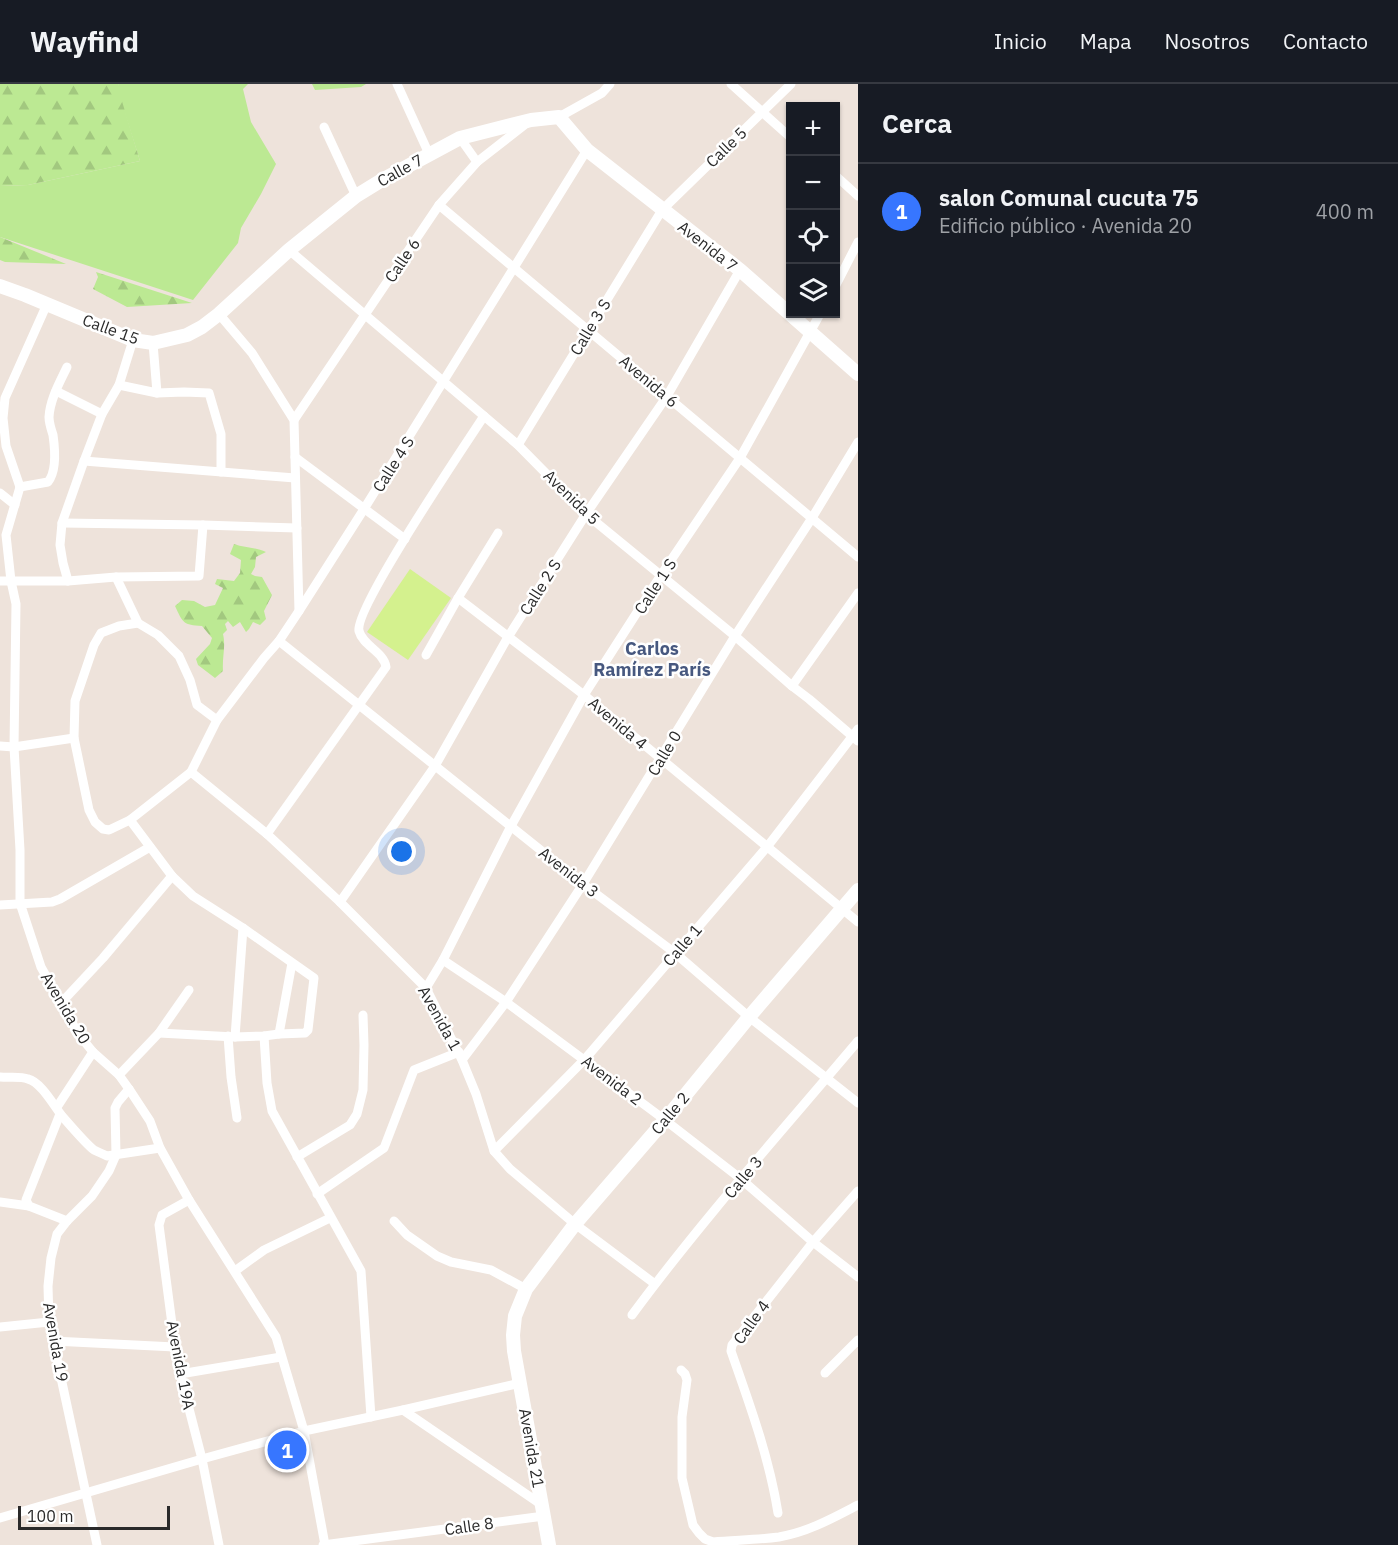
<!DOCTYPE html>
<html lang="es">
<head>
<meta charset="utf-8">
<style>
  :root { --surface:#171b24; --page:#20242c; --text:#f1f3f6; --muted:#9ea1a6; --line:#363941; --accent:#3776ff }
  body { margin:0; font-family:"IBM Plex Sans",sans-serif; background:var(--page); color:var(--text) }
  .controls { position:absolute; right:18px; top:18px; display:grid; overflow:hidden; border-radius:0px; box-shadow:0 2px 4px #0004 }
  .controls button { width:54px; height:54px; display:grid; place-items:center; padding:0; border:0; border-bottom:2px solid var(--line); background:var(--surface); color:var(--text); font:30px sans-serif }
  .scale { position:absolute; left:18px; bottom:15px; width:152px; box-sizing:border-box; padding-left:6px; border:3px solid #2a2a2a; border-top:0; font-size:16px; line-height:21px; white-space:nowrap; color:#2a2a2a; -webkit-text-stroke:4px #fff; paint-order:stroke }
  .you { position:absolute; left:402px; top:768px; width:21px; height:21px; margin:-15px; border:4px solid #fff; border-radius:50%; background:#1a73e8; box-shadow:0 0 0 9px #1a73e833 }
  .badge { display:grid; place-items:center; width:39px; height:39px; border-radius:50%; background:var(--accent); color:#fff; font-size:20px; font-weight:700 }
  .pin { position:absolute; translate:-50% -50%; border:3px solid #fff; box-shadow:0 2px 6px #0006 }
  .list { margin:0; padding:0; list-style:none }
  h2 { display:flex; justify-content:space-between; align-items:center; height:78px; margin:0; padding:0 24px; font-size:26px }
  h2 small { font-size:20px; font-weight:400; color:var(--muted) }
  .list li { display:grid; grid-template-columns:39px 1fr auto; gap:18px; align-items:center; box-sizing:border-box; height:96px; padding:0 24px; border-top:2px solid var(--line) }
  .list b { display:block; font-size:22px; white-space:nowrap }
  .list p { margin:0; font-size:20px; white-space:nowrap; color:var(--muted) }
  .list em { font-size:20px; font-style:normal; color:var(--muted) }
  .icon { flex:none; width:33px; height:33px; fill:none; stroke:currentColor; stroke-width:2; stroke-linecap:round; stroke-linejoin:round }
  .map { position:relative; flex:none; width:858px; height:1461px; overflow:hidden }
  header { display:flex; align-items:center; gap:36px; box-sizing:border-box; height:84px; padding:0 30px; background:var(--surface); border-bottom:2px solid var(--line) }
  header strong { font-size:28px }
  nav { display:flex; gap:33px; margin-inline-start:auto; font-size:21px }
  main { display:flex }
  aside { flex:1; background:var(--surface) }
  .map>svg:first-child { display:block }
  .grass { fill:#bce993 }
  .forest { fill:url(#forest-firs) }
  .pitch { fill:#d4f18e }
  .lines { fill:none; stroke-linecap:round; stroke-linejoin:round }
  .minor { stroke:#fff; stroke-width:9 }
  .secondary { stroke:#fff; stroke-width:14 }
  .labels { text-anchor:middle; stroke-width:5; stroke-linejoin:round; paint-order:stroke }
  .street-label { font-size:16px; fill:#2a2a2a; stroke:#fff }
  .neighbourhood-label { font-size:18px; font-weight:bold; fill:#47587f; stroke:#fff }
</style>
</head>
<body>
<header>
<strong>Wayfind</strong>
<nav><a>Inicio</a><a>Mapa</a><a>Nosotros</a><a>Contacto</a></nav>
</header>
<main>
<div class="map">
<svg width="858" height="1461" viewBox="0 0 858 1461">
  <defs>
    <pattern id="forest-firs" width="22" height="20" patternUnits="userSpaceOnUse" patternTransform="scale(1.5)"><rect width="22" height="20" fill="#bce993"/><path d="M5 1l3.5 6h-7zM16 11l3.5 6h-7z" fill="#a2c87f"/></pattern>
  </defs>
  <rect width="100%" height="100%" fill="#eee3db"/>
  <g class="grass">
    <polygon points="119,0 248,0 243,5 251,38 276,80 261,110 241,144 238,159 193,216 0,153 0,102 28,101 140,77 117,4"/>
    <polygon points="312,0 366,0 361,3 315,6"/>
  </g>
  <g class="forest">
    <polygon points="0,0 119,0 118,4 140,77 28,101 0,102"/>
    <polygon points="0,153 66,180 5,178 0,176"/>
    <polygon points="96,188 192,219 127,223 93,205 98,193"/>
    <path d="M234,460C245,464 256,463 266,468L256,473L255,483L251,490L255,492L262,493L272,511L264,527L266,535L260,541L253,538L249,545L246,548L240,538L233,543L228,537L225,540L227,546L223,550C226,563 222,573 223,587L215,594L198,581L196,575L210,560L212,554L202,542C183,541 183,539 175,522L182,516L194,517L205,523L215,521L223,504L215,500L217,495L234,497L240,489L241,476L230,470Z"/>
  </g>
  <polygon class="pitch" points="410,485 451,514 408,576 367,548"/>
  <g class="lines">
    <g class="minor">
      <polyline points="397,0 429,70"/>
      <polyline points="731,0 790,53"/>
      <polyline points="559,33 602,9 610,0"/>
      <polyline points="324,43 356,112"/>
      <polyline points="460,54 477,78"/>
      <polyline points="836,92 858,112"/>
      <polyline points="439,121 858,473"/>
      <polyline points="289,166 518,361 586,430 735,552 792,602 809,615 858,657"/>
      <polyline points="836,201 858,158"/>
      <polyline points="219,230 252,269 294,336 299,527"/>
      <polyline points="153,259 157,309"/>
      <polyline points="119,301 157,309 184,308 209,309 221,350 221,388"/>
      <polyline points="56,307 102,330"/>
      <polyline points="294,336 439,121 477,78 527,39"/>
      <polyline points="518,361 662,126 791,0"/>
      <polyline points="295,373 405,455"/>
      <polyline points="84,377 295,394"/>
      <polyline points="20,403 6,451 11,497 16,520 14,663 20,766 20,819 41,883 79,951 93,968 119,991 129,1005 150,1037 160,1064 189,1116 276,1253 304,1347 325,1461"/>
      <polyline points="20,403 6,362 3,334 5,314 47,220"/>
      <path d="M20,403L48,398C57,387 55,365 53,351C51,345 49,339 49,333C50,315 60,298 67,283"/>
      <polyline points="0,409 15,421"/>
      <polyline points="62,439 203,441 297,444"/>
      <polyline points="116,493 138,539 158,551 179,572 190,596 197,621 217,636"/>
      <polyline points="0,497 68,497 116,493 199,492 203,441"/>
      <polyline points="68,497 63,479 60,461 62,439 84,377 102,330 119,301 133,256"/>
      <polyline points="458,514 584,611 858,838"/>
      <polyline points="138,539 119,542 101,549 94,561 75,617 74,654 89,726 95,738 103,745 109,746 130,736 191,688 217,636 264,574 279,557 299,527 364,425 587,66"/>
      <polyline points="279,557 583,800 675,869 749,933 858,1019"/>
      <polyline points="426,571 458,514 498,449"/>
      <polyline points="792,602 858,509"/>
      <polyline points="0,662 14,663 74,654"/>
      <polyline points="191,688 267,750 340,818 426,904 462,976 476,1010 494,1067 510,1085 575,1140 655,1200"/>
      <polyline points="130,736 172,792 193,812 243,844 314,894 308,946 305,949 279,950 264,952 235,953 159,949"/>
      <path d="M267,750L386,583C384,568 363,562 359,547C354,525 465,361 484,332"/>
      <polyline points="340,818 435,682 508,553 586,430 667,312 740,186"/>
      <polyline points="0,821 52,818 60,815 150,763"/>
      <polyline points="443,876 506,918 665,1036 741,1095 813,1158 858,1193"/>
      <polyline points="426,904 443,876 511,742 584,611 661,491 740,374 820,230"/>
      <polyline points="61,919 103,874 172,792"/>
      <polyline points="279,950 292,879"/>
      <polyline points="228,952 231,993 237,1034"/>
      <polyline points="264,952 267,999 272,1027 361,1187 371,1333"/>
      <polyline points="235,953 243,844"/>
      <polyline points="462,976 506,918 583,800 735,552 812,434 858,358"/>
      <polyline points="119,991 159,949 189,906"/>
      <path d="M0,993C9,994 20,992 28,995C41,998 54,1022 62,1032C70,1041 86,1060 94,1066C98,1068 103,1070 107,1072L160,1064"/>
      <polyline points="57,1023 93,968"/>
      <polyline points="60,1030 26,1116 29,1122 67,1137"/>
      <polyline points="494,1067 585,975 767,763 858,645"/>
      <polyline points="297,1073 350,1041 357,1030 363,1006 364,961 363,931"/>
      <polyline points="317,1110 384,1064 414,986 459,968"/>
      <polyline points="189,1116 162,1131 159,1141 175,1263 180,1290 202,1375 219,1461"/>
      <polyline points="0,1118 29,1122"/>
      <polyline points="394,1137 407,1151 437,1172 451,1178 491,1186 526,1205"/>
      <polyline points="235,1187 264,1166 330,1134"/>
      <path d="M632,1231C702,1136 782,1047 858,957"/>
      <polyline points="0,1243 49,1238"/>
      <polyline points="53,1257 175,1263"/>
      <path d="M681,1286L685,1290L687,1296L682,1333V1394L693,1441L699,1449L705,1455L713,1458C735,1456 757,1456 779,1453C808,1448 833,1434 858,1421"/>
      <polyline points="825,1289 858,1256"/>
      <polyline points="180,1290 281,1273"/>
      <polyline points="403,1326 542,1421"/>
      <path d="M778,1429C769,1373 750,1321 731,1267L732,1261L813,1158L858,1107"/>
      <polyline points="0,1434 202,1375 304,1347 403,1326 520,1299"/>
      <polyline points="97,1461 49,1238 48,1202 51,1174 57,1150 67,1137 92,1112 109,1087 116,1071 115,1024 118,1018 129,1005"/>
      <polyline points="323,1461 544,1432"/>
    </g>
    <g class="secondary">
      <polyline points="0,202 25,211 133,256 153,259 187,251 202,243 219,230 289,166 356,112 382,96 460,54 531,36 559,33 587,66 740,186 858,290"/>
      <polyline points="549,1461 514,1267 513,1251 515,1232 526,1205 575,1140 665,1036 749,933 858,806"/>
    </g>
  </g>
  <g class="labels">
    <g class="street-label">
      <text transform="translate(726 63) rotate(-44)" y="6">Calle 5</text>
      <text transform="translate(400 86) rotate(-29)" y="6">Calle 7</text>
      <text transform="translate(708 162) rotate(38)" y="6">Avenida 7</text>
      <text transform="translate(402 176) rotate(-56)" y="6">Calle 6</text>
      <text transform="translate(590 243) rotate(-59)" y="6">Calle 3 S</text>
      <text transform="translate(111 245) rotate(20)" y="6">Calle 15</text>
      <text transform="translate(649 297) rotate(40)" y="6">Avenida 6</text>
      <text transform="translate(393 380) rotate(-58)" y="6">Calle 4 S</text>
      <text transform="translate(572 413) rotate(44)" y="6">Avenida 5</text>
      <text transform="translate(655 502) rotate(-57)" y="6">Calle 1 S</text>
      <text transform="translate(540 503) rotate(-58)" y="6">Calle 2 S</text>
      <text transform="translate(618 639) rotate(40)" y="6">Avenida 4</text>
      <text transform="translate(664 669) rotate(-59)" y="6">Calle 0</text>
      <text transform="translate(569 788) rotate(38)" y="6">Avenida 3</text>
      <text transform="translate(682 861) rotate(-49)" y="6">Calle 1</text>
      <text transform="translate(66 924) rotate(59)" y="6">Avenida 20</text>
      <text transform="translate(440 934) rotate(61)" y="6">Avenida 1</text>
      <text transform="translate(612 996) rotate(37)" y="6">Avenida 2</text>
      <text transform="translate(670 1029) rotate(-50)" y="6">Calle 2</text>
      <text transform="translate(743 1093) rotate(-50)" y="6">Calle 3</text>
      <text transform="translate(751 1238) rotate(-54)" y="6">Calle 4</text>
      <text transform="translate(56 1258) rotate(80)" y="6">Avenida 19</text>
      <text transform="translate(181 1281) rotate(79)" y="6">Avenida 19A</text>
      <text transform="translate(532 1364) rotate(80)" y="6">Avenida 21</text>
      <text transform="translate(469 1442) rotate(-8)" y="6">Calle 8</text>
    </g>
    <g class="neighbourhood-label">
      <text x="652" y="571">Carlos<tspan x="652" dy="21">Ramírez París</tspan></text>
    </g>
  </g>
</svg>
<div class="controls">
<button>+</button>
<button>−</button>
<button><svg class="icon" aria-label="locate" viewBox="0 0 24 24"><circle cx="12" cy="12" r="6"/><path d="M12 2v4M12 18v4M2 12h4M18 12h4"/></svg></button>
<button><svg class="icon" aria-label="layers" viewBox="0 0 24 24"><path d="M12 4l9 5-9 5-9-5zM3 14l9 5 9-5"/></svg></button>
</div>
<div class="scale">100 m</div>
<div class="you"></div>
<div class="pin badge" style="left:287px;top:1366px">1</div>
</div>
<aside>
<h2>Cerca<small></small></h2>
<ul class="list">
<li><span class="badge">1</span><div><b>salon Comunal cucuta 75</b><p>Edificio público · Avenida 20</p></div><em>400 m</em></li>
</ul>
</aside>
</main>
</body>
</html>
